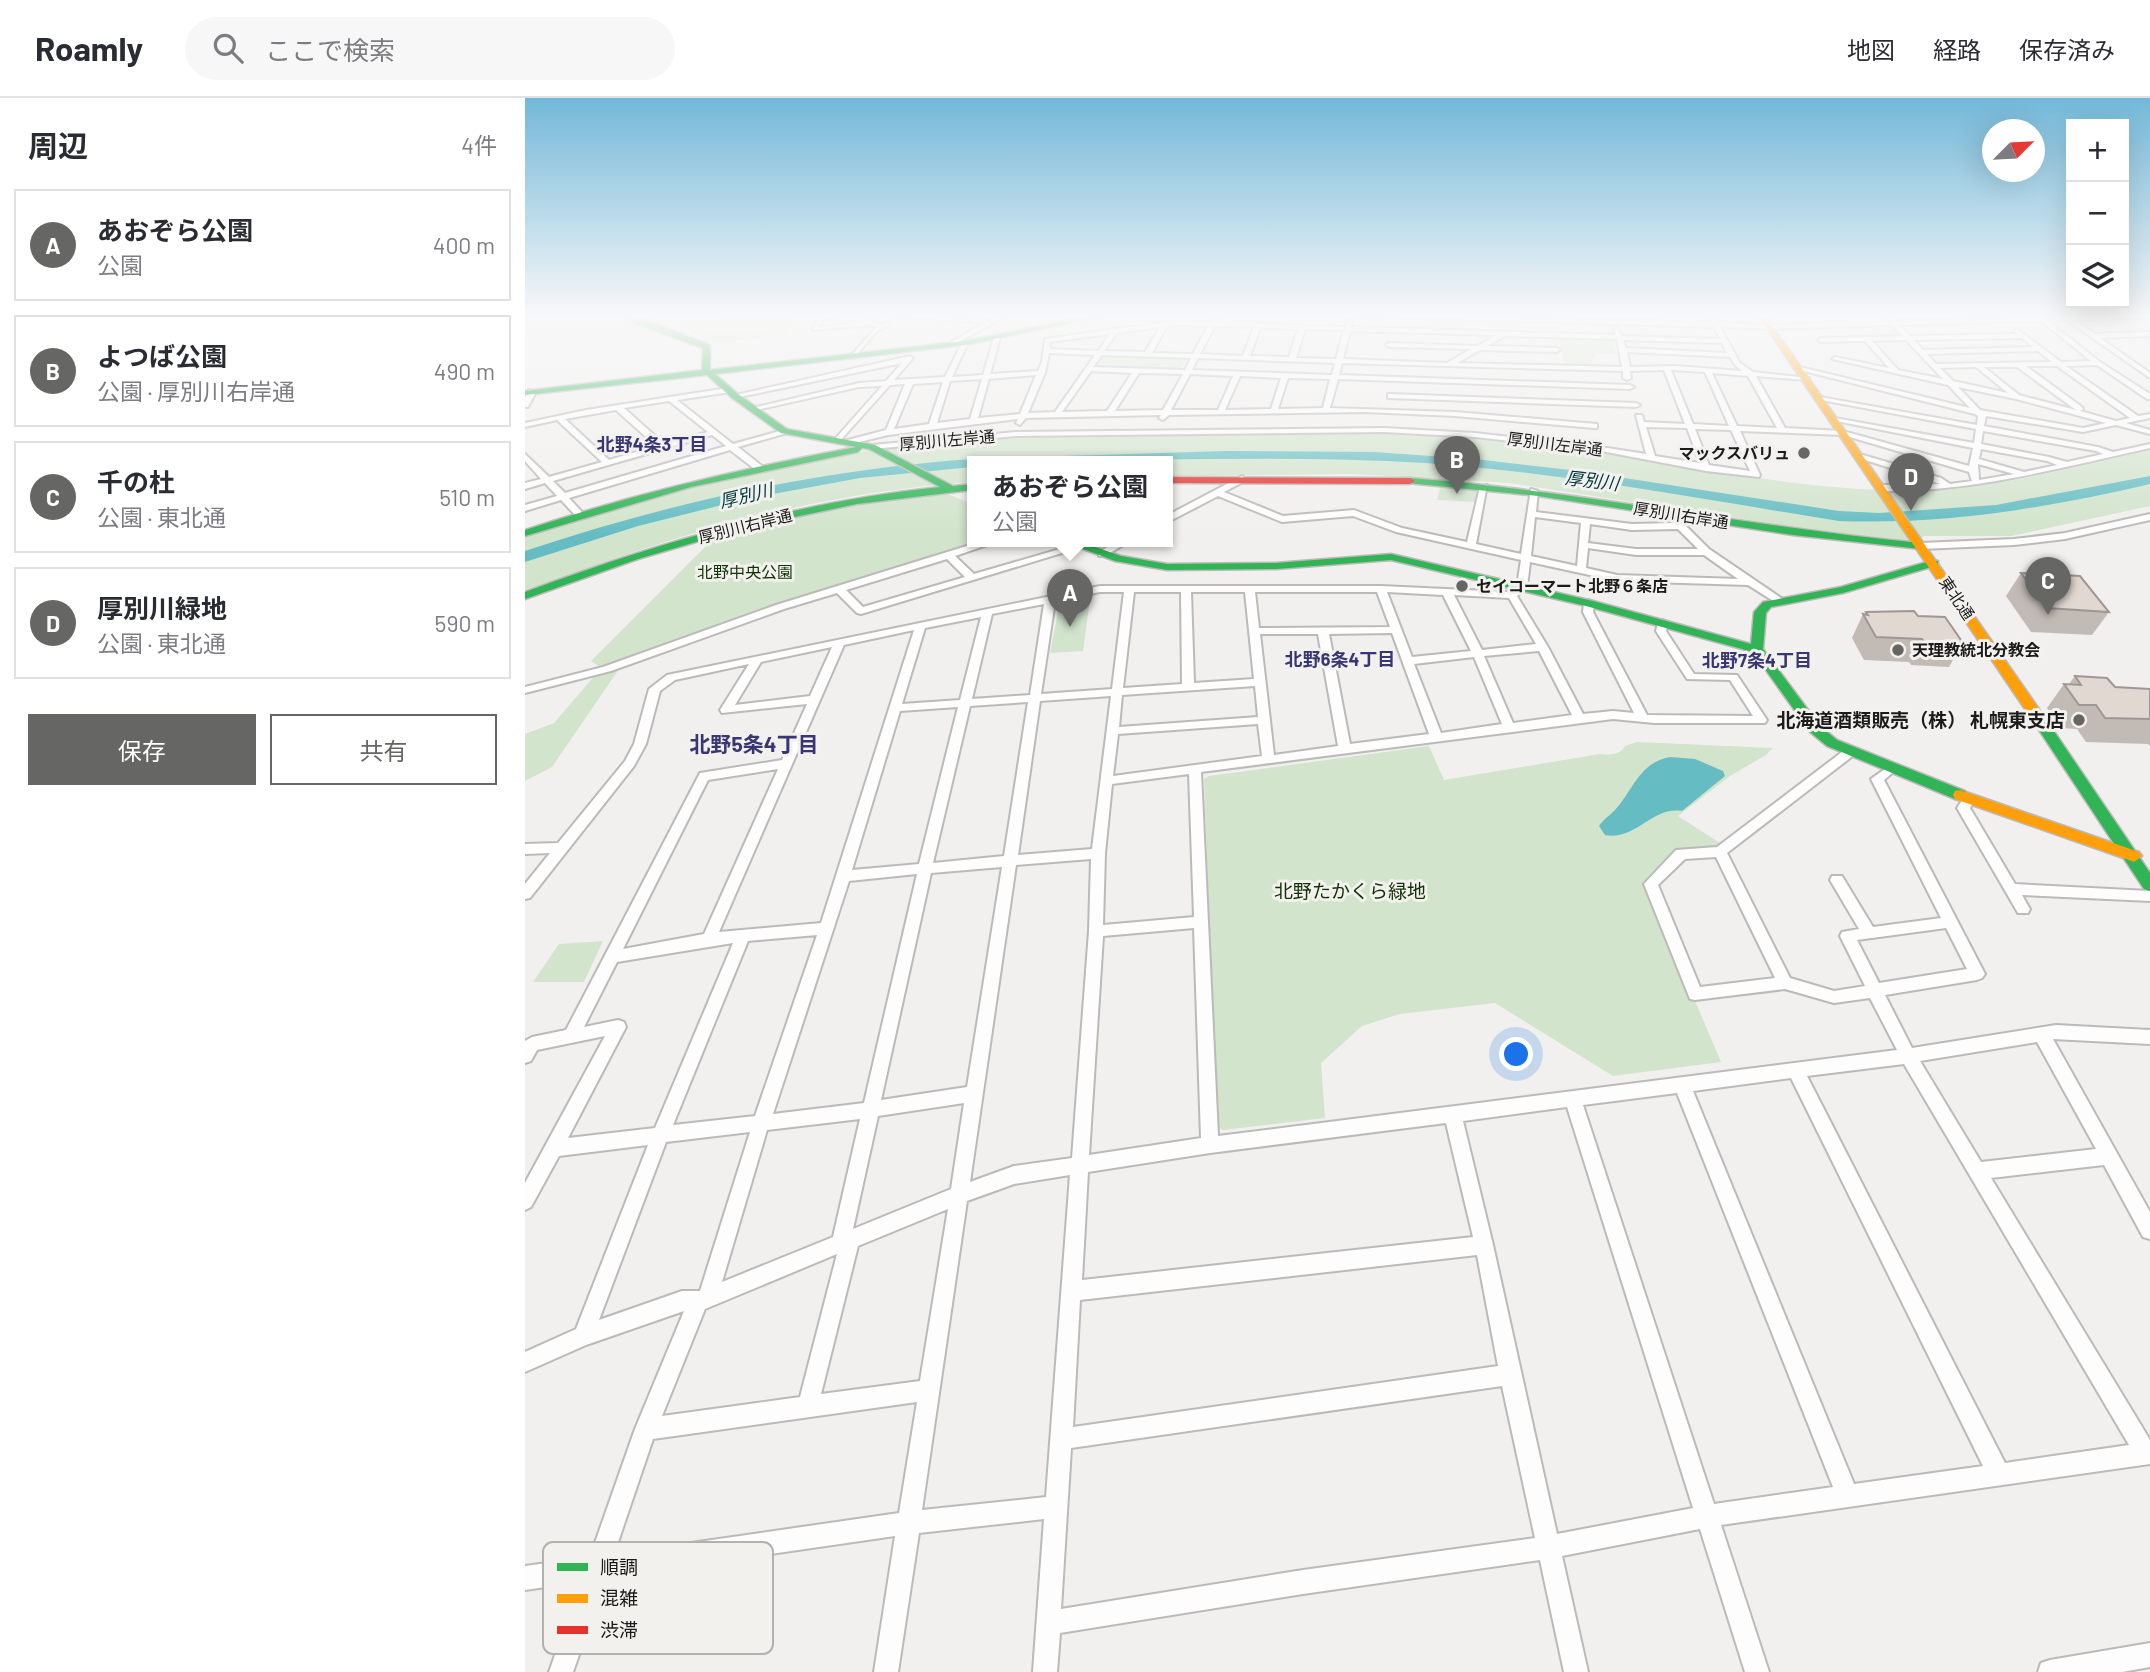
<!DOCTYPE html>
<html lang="ja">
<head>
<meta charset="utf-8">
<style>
  :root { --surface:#fff; --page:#f7f7f7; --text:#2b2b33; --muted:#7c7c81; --line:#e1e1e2; --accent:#666665 }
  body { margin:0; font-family:Barlow,"Noto Sans JP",sans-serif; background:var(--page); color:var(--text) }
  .controls { position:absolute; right:21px; top:21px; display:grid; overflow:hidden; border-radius:0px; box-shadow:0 7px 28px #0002 }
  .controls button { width:63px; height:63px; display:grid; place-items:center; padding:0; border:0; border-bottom:2px solid var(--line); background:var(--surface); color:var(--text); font:35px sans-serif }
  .compass { position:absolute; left:1457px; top:21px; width:63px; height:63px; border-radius:50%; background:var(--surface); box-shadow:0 7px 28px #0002; rotate:66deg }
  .you { position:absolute; left:992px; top:957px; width:24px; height:24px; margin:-18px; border:5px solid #fff; border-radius:50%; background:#1a73e8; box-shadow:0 0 0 10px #1a73e833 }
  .badge { display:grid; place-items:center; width:46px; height:46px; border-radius:50%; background:var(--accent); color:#fff; font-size:23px; font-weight:700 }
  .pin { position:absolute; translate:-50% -58px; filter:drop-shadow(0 2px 4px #0008) }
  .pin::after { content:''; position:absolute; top:37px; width:24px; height:21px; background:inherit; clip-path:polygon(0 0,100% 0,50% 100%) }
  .popup { position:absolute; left:442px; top:358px; width:206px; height:91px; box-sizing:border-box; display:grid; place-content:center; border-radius:0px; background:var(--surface); filter:drop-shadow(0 2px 5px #0005); font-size:23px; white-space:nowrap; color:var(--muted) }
  .popup b { font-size:26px; color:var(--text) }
  .popup::after { content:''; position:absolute; left:50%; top:100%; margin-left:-14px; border:14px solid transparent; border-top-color:var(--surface) }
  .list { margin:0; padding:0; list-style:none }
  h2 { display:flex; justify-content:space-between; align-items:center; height:91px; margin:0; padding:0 28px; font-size:30px }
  h2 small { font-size:23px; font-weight:400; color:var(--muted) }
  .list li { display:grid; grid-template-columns:46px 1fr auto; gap:21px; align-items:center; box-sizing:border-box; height:112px; margin:0 14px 14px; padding:0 14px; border:2px solid var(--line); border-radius:0px }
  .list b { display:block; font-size:26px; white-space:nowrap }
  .list p { margin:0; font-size:23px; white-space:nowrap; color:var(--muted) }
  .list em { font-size:23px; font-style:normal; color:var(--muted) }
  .actions { display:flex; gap:14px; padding:21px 28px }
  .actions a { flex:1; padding:16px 0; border:2px solid var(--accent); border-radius:0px; text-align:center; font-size:24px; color:var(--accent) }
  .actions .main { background:var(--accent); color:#fff }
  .icon { flex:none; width:38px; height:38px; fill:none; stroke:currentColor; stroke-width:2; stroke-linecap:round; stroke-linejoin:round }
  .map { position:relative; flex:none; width:1625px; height:1574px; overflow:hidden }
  header { display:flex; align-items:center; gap:42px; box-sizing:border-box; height:98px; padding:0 35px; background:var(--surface); border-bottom:2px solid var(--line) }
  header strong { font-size:33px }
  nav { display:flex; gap:38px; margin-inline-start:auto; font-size:24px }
  .search { width:490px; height:63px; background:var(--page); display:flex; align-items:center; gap:18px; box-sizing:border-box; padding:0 24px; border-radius:38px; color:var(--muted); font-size:26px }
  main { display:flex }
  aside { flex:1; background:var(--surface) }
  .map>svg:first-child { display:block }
  .green { fill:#d2e4cc }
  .water { fill:#65bdc3 }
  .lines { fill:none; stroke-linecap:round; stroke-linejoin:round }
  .river { fill:#65bdc3; fill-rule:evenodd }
  .street-casing { stroke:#bbbab9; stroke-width:4 }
  .fast-casing { stroke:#bbbab9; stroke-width:3 }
  .slow-casing { stroke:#bbbab9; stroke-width:3 }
  .jam-casing { stroke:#bbbab9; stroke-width:3 }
  .street { fill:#fdfdfd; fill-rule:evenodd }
  .fast { fill:#30b455; fill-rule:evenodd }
  .slow { fill:#ff9f0a; fill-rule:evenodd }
  .jam { fill:#e5322d; fill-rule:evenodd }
  .wall { fill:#c2bab5 }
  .building { fill:#e1d8d2; stroke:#9e9793; stroke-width:2 }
  .poi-dot { fill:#666665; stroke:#f2f1ee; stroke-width:2.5 }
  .labels { text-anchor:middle; stroke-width:6; stroke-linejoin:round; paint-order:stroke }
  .far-street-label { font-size:16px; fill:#1b1b1a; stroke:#f2f1ee }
  .far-poi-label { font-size:16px; font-weight:bold; fill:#1b1b1a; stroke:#f2f1ee; text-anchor:start }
  .far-park-label { font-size:16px; fill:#103205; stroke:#f2f1ee }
  .far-neighbourhood-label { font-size:18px; font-weight:bold; fill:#383773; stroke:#f2f1ee }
  .far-water-label { font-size:18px; font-style:italic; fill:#00393c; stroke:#f2f1ee }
  .poi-label { font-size:19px; font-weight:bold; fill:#1b1b1a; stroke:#f2f1ee; text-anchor:end }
  .park-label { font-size:19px; fill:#103205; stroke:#f2f1ee }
  .neighbourhood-label { font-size:21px; font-weight:bold; fill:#383773; stroke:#f2f1ee }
  .key { fill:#f2f1ee; stroke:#b2b1ae; stroke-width:2 }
  .key-label { font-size:19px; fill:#1b1b1a }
</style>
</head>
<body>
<header>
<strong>Roamly</strong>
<div class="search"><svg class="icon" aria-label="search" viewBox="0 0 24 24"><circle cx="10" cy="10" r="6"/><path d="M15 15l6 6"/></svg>ここで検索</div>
<nav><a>地図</a><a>経路</a><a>保存済み</a></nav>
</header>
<main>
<aside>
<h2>周辺<small>4件</small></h2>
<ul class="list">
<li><span class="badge">A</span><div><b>あおぞら公園</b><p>公園</p></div><em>400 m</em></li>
<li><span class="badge">B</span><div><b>よつば公園</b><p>公園 · 厚別川右岸通</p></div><em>490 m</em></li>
<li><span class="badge">C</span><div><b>千の杜</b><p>公園 · 東北通</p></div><em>510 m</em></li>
<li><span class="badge">D</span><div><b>厚別川緑地</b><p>公園 · 東北通</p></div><em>590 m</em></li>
</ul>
<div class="actions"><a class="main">保存</a><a>共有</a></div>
</aside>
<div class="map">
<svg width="1625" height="1574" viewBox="0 0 1625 1574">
  <rect width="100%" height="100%" fill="#f1f0ef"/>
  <g class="green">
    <polygon points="231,216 232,220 272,216 261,236 192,245 152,227"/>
    <polygon points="1034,239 1088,241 1092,256 1071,255 1065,268 1040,266"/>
    <polygon points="579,257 661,260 663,261 654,272 571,269"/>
    <path d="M846,333C922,337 999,340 1074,352C1178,370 1283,394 1390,392C1470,391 1547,370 1625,352V408L1486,438H1399L1386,445L1332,439L985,385L825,376L643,378V363H447V384C292,395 143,436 0,495V438L123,397L345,352L497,337Z"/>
    <polygon points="916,386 952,389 950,404 912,402"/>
    <polygon points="418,394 447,406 447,443 457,443 341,478 75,569 66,563 187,442 186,438 309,408"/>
    <polygon points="566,495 558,553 525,555 535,503"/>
    <polygon points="94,571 27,669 0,683 0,636 29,625 72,575"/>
    <path d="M1112,644L1248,650L1241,657L1205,678L1153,718L1195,745L1190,750L1151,752L1120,785L1196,964L1088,978L970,905L875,916L837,928L796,965L800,1020L698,1032L692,1029L679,681L684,678L904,648L919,682L1075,656C1085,657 1095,657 1100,648Z"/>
    <polygon points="78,843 59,884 8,884 34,846"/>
  </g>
  <path class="water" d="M1145,659L1170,661L1198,673L1200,678L1157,713C1127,708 1111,743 1080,737L1074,728C1079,721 1085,717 1090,712C1109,691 1114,665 1145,659Z"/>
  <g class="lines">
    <g class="river">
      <path d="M701,353L849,354L950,361L1054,373L1314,413L1354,415L1471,407L1625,378V386C1522,410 1420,427 1314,423C1176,401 1039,375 900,365C766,357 632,363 498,363L505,359Z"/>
      <path d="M447,361L453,363H447V369L335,380L221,401L113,428L0,464V453C146,404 294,372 447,361Z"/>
    </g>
    <defs>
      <g id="street">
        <polygon points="120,216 137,216 106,221 103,219"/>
        <polygon points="308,216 323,216 298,221 294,229 347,223 356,227 362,225 365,227 352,233 329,260 327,257 351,229 346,227 288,232 294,218"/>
        <polygon points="346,216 466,222 478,216 485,216 428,247 426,244 459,225"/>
        <path d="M690,216H696L692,224L820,229L824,222L827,224L826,229L1090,237L1089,232L1092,230L1097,238L1195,241L1189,229L831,218L828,216L1187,225L1182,216H1188L1193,225L1246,227L1364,224L1357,216H1363L1371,223L1625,216V220L1550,222L1570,236L1625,234V238L1575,240L1625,275V280L1542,222L1523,223L1575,264L1625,296V301H1622L1572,267L1541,268L1613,318L1625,316V320L1601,325L1625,332V336L1591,327L1558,334L1461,318L1459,328L1573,349L1588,354L1625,346V350C1535,370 1448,394 1356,393L1352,390L1356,387L1415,386L1331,359L1338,357L1416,380L1425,386L1447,383L1444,374L1318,337L1215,333L1235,377L1234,379L1181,373L1076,353L950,339L859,334L491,338L347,351L343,349L347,347L491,334L859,330L950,335L1076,349L1121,356L1111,317H1117L1119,324L1160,326L1139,272L1105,273L1106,280L1102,282L1098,280V273L817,265L814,277L1105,287L1109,289L1105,291L813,281L805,310L930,314L1072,326V330H1069L930,318L840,314L644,317L638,322L634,320L636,317L501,320L495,327L491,325L493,321L363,337L326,346H323V342L361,332L380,286L365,287L313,345L309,343L310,341L357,288L334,289L227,313L223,311L334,285L361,283L377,265L210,300L206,298L385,258L388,260L369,282L420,279L437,245L440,243L443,245L427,279L458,277L469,240L472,238L475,240L465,276L513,273L517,264L520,241L640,224H685ZM1516,223L1566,263L1536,264L1492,231L1489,233L1492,236L1385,238L1374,227ZM652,227L683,228L668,256L627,255L642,228ZM1367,227L1378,238L1296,240L1293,242L1296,244L1340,243L1364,270L1310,259L1307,261L1423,287L1445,310L1275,269L1271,271L1450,316L1453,318L1452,327L1295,299L1291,301L1451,331L1449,345L1310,320L1306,322L1448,350L1444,368L1318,333L1260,330L1231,278L1280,282L1284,280L1228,274L1215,265L1195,229L1246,231ZM690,228L729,229L718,258L675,256ZM635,229L620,254L579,253L592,235ZM735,230L773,231L764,259L725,258ZM780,231L819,232L811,261L771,260ZM825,233L971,237L953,248L864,245L861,247L864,249L946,251L922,265L818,261ZM585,236L573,253L525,251L524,244ZM980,238L1092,241L1097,269L932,265L955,252L1032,254L1035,252L1032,250L962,248ZM1497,240L1508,249L1398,252L1389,242ZM1098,242L1197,245L1202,255L1101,250ZM1381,242L1418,281L1373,272L1347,243ZM1513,253L1527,264L1411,266L1402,256ZM1102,254L1205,259L1210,267L1217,273L1150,268L1105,269ZM524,255L570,257L530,314L503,315L520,275ZM577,257L666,260L660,272L568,269ZM673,260L810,265L807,277L667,272ZM1501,268H1532L1605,320L1591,323L1555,313L1558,311L1557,309ZM1451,269L1483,295L1428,283L1415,270ZM1459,269H1492L1551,312L1494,297ZM1146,272L1180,274L1204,328L1168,326ZM566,273L607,275L582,313L537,314ZM614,275L658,276L638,312L590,313ZM1187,275L1223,278L1252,330L1212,328ZM665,276L708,278L693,312H646ZM511,277L495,316L453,320L464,281ZM715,278L756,280L746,311L700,312ZM763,280L805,281L798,310L753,311ZM457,281L445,321L412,325L425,283ZM418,284L404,326L369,331L388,286ZM1433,289L1491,301L1581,325L1558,330L1455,312ZM1121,329L1162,330L1175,365L1130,358ZM1170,331L1206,332L1225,373L1184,367ZM1458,333L1571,353L1578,356L1542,364L1524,359L1456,346ZM1456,351L1522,363L1532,367L1499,374L1454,361ZM1453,366L1489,376L1454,382Z"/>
        <path d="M203,290L207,292L206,294L152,302L208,346L262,331V335L213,349L237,368V372H231L205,352L44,400L56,413V417H50L36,402L0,413V407L32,398L20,385L0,391V385L16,381L0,363V356L24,379L77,364L32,322L0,329V325L61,312ZM144,303L183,334L139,346L99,310ZM91,312L131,348L84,362L40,321ZM187,337L201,348L40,395L28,383Z"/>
        <polygon points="4,292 11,294 3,309 0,309 0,300"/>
        <polygon points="866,296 1111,305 1115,307 1111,309 863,300 863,296"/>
        <path d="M717,378L721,381L720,383L699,394L758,418L829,412L877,430L942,444L955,389L962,387L951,446L996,456L1006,391L1013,393L1011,414L1107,426L1149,425L1142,415L1147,412L1150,413L1160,427L1184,451L1259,502L1250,504L1223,487L1092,483L1005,464L1002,489L992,498L1023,549L1058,616L1088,613L1109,615L1058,514L1059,505L1064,502L1069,505L1068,514L1122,617L1228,618L1205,582L1162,581L1131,533L1133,525L1138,522L1143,525L1141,533L1169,576L1212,577L1242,622L1240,625H1129L1088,621L676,674L693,1038L1372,952L1345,900L1309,905L1260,891L1170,902L1165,901L1119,786L1151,752L1192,749L1321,651H1329L1331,654L1329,657L1202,755L1265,880L1309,893L1340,888L1315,838L1317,834L1334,831L1305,782L1307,778H1317L1348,829L1416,820L1346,681L1367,666L1373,670L1359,682L1460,876L1457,880L1452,882L1360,897L1387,950L1531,927L1625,932V946L1528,941L1625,1114V1141L1618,1139L1579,1067L1466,1080L1625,1342V1366L1196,1427L1244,1574H1220L1175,1431L1037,1458L1063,1574H1039L1015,1462L778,1496L535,1535L532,1574H508L519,1421L394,1435L373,1574H349L370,1438L81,1480L48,1574H24L56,1484L0,1492V1468L65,1459L110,1331L159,1213L61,1247L0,1274V1254L51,1231L123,1047L34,1058L6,1109L0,1112V1085L80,938L12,952L6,963L0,965V943L7,939L41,932L175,675L257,662L282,606L197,615L195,612L224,566L150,582L135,593L121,646L109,668L5,800L0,801V786L25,755L0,756V746L33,745L100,663L109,646L124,591L142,577L575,488H856L985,494L992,488L996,462L871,434L828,418L757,424L693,398L643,424V417ZM1010,419L1056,425L1052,468L1006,458ZM1065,426L1107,432L1153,431L1173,451H1111L1063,445ZM1063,450L1111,457H1179L1213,481L1092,477L1061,470ZM575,494H599L587,591L516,596L530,503ZM609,494H656L657,586L598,590ZM666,494H720L729,581L669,585ZM730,494H852L865,529L734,530ZM862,494L918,497L946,553L887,559ZM929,497L984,500L1011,546L957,552ZM519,506L505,597L447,601L467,516ZM456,519L435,602L377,606L400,530ZM389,532L296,825L194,834L319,547ZM867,535L904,636L825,646L804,536ZM735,536H793L813,648L749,657ZM307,549L285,598L210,607L236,564ZM1014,553L1047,617L988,625L959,558ZM949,559L977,626L916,635L889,566ZM730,588L733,619L594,629L597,597ZM586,598L567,751L493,757L515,603ZM503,604L479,758L408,765L445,608ZM433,609L394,766L327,772L375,613ZM733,626L737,658L588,678L593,636ZM253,671L179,836L98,851L183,682ZM664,676L669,819L578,827L580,755L587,686ZM1191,759L1250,880L1175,889L1133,787L1160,761ZM566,761L564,833L547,1060L489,1068L445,1084L491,767ZM477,769L442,989L356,1002L406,775ZM392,776L339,1005L248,1016L324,783ZM669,830L676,1040L564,1057L578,838ZM1421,830L1442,871L1354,885L1332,842ZM292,837L230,1018L148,1027L223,843ZM208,845L130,1030L43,1040L101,929L99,924L93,922L59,929L92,864ZM1512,944L1571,1051L1456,1064L1395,963ZM1379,966L1604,1347L1480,1365L1282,978ZM1266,980L1458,1368L1329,1386L1168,993ZM1152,995L1308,1389L1189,1406L1058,1007ZM439,1005L426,1091L328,1131L353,1018ZM1042,1009L1168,1410L1032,1436L968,1147L938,1023ZM335,1021L308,1139L197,1184L242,1032ZM921,1025L948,1139L557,1182L563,1074L685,1055ZM225,1034L175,1193H157L74,1222L141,1044ZM545,1077L521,1399L397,1412L442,1103L489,1086ZM423,1111L395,1283L296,1296L333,1148ZM312,1156L275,1299L137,1318L180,1211ZM952,1157L973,1268L548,1329L555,1202ZM977,1288L1010,1440L778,1472L536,1511L546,1350ZM392,1304L374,1415L89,1456L128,1341Z"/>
        <polygon points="1625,416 1625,422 1540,441 1489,447 1396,451 1391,448 1396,445 1489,441 1540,435"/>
        <path d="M458,443H474L430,458L449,476L552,446L560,448L336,516L332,515L312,495L259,511L86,573L0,595V589L78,569L251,507ZM422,461L440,479L338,509L321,492Z"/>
        <polygon points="593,443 605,443 580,458 574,458 574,454"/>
        <polygon points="1445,697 1451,701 1445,710 1490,786 1625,793 1625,803 1497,797 1505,811 1503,815 1493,815 1432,710 1440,698"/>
        <polygon points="1625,1545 1625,1569 1597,1574 1513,1574 1516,1565 1525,1562"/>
      </g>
      <g id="fast">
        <path d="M97,216H105L185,247V272L440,243L575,216H588L440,247L190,276L213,296L262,331L350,347L428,388L447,386V392L332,406L222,429L113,461L0,501V494C134,444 272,404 415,389L344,351L337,350L333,354L166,389L0,438V432C108,396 219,370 331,349L256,335L207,300L182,277L0,297V293L177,272L178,250L111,226Z"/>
        <path d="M885,380C1056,393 1225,429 1396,445L1401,448L1396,451L1268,437L1013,398L882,385V381Z"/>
        <polygon points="537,443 553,443 596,458 642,466 751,465 866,456 1068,503 1226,546 1229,514 1238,504 1316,489 1405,463 1413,463 1413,467 1318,495 1246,509 1241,515 1238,551 1295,628 1312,642 1440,693 1442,697 1440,701 1430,701 1302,648 1285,634 1228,554 1061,508 866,462 751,471 642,472 590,463"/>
        <polygon points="1511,613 1516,614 1625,775 1625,793 1619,791 1504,617"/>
      </g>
      <g id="slow">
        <polygon points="1232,216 1239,216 1516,614 1516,620 1506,620"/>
        <polygon points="1435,692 1614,754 1617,758 1609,764 1604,762 1430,701 1428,697 1430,693"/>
      </g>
      <polygon id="jam" points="643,379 885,380 890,383 885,386 643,385"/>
    </defs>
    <use href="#street" class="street-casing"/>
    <use href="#fast" class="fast-casing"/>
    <use href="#slow" class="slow-casing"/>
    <use href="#jam" class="jam-casing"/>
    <use href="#street" class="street"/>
    <use href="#fast" class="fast"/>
    <use href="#slow" class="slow"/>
    <use href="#jam" class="jam"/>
  </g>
  <g class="wall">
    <polygon points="1496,475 1584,514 1567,537 1506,534 1481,498"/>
    <polygon points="1341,514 1393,518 1438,545 1424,569 1386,567 1384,564 1339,562 1327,540 1338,516 1340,516"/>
    <polygon points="1550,578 1590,589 1625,591 1625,648 1623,646 1561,644 1552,631 1536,630 1522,610 1539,586 1544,586"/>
  </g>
  <g class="building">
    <polygon points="1496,475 1555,478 1584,514 1522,510"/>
    <polygon points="1389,513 1393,518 1420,519 1438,545 1399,544 1397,541 1351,539 1338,516 1343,517 1341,514"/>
    <polygon points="1550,578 1582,580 1590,589 1625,591 1625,621 1580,620 1571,607 1554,607 1539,586 1556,587"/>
  </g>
  <linearGradient id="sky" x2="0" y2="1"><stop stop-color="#73b8d9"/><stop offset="0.5" stop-color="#f9f8f8"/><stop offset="1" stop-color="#f9f8f8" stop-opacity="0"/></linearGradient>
  <rect width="1625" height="436" fill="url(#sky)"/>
  <g class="poi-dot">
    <circle cx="1279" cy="355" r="7"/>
    <circle cx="937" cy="488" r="7"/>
    <circle cx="1373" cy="552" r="7"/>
    <circle cx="1554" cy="622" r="7"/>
  </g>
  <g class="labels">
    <g class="far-street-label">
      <text transform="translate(422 342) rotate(-5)" y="6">厚別川左岸通</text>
      <text transform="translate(1030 346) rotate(7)" y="6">厚別川左岸通</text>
      <text transform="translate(1156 417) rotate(9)" y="6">厚別川右岸通</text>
      <text transform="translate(220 428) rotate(-14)" y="6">厚別川右岸通</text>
      <text transform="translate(1432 500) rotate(56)" y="6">東北通</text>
    </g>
    <g class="far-poi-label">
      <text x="1265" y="361" text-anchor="end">マックスバリュ</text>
      <text x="951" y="494">セイコーマート北野６条店</text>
      <text x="1387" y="558">天理教統北分教会</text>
    </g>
    <g class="far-park-label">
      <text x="220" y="480">北野中央公園</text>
    </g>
    <g class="far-neighbourhood-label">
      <text x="127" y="353">北野4条3丁目</text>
      <text x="815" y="568">北野6条4丁目</text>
      <text x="1232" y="569">北野7条4丁目</text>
    </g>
    <g class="far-water-label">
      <text transform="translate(1067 383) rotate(7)" y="6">厚別川</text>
      <text transform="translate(221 398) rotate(-13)" y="6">厚別川</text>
    </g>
    <g class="poi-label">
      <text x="1540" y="629">北海道酒類販売（株） 札幌東支店</text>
    </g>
    <g class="park-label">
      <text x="825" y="800">北野たかくら緑地</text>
    </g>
    <g class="neighbourhood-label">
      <text x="229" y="654">北野5条4丁目</text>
    </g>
  </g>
  <rect x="18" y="1444" width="230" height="112" rx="10" class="key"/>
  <rect x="32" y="1465" width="31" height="8" fill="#30b455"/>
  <rect x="32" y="1496" width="31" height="9" fill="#ff9f0a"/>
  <rect x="32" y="1528" width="31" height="8" fill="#e5322d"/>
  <g class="key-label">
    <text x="75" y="1476">順調</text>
    <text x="75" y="1507">混雑</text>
    <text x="75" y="1539">渋滞</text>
  </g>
</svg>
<div class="controls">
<button>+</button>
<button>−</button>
<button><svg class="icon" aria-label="layers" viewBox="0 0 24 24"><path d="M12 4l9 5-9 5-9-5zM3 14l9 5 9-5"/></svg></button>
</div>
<svg class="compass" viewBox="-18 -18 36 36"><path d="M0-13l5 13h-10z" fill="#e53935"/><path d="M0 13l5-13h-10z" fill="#7c7c81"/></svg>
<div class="you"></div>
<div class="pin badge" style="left:545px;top:529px">A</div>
<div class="popup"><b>あおぞら公園</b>公園</div>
<div class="pin badge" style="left:932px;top:396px">B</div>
<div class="pin badge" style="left:1523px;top:517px">C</div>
<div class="pin badge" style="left:1386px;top:413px">D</div>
</div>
</main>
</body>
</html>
